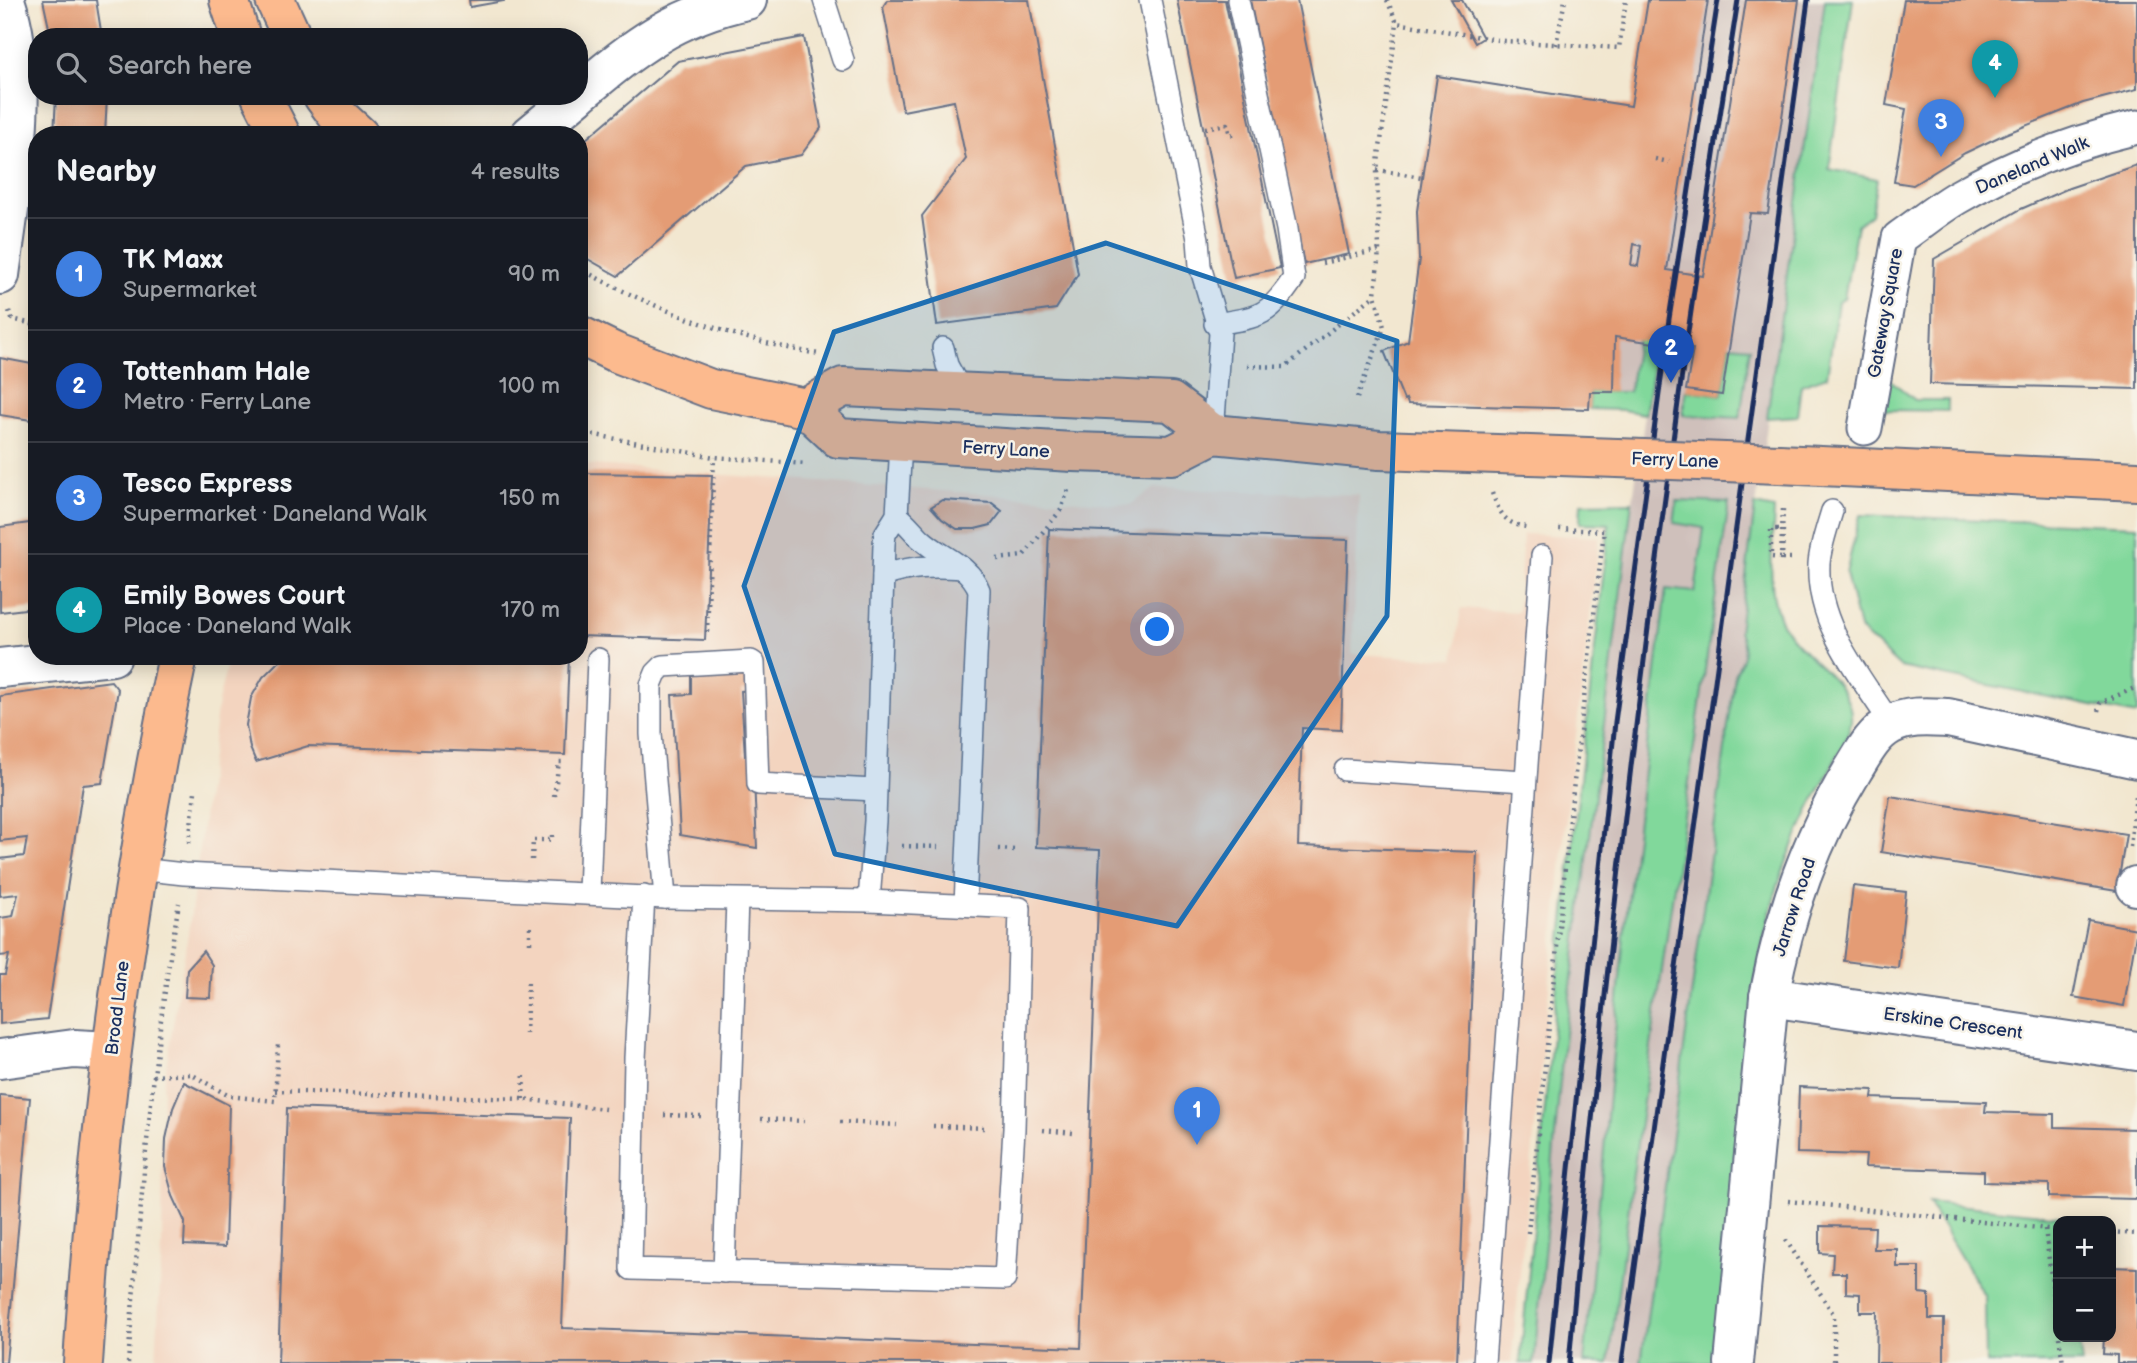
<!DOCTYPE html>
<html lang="en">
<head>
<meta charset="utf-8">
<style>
  :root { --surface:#171b24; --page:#20242c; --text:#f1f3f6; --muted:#9ea1a6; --line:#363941; --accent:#ea580c }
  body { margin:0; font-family:"Balsamiq Sans",sans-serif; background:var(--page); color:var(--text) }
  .controls { position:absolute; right:21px; bottom:21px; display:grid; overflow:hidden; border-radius:14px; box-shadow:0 4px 18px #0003 }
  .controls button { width:63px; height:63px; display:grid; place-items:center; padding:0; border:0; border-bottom:2px solid var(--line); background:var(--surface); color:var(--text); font:35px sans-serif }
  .you { position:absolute; left:1158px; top:630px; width:24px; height:24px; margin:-18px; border:5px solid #fff; border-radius:50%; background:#1a73e8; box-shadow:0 0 0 10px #1a73e833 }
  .badge { display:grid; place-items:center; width:46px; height:46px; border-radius:50%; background:var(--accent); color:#fff; font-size:23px; font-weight:700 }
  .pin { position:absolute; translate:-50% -58px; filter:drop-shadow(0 2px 4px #0008) }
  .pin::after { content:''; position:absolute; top:37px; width:24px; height:21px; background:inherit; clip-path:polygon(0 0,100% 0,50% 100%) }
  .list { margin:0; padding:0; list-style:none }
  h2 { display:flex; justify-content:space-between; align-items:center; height:91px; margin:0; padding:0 28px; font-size:30px }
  h2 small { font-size:23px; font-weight:400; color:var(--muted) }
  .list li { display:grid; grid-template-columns:46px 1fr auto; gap:21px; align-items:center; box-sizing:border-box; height:112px; padding:0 28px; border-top:2px solid var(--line) }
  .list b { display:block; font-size:26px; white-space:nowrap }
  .list p { margin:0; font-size:23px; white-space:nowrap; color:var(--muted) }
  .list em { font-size:23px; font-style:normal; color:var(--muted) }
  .icon { flex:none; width:38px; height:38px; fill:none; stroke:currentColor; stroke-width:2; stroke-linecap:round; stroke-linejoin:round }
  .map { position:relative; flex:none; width:2137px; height:1363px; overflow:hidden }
  .search { position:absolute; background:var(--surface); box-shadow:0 4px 18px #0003; left:28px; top:28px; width:560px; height:77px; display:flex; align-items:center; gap:18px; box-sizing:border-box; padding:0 24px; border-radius:28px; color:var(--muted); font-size:26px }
  .panel { position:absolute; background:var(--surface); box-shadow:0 4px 18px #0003; left:28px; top:126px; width:560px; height:539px; border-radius:28px }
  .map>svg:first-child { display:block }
  .built { fill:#f3d4bf }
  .industrial { fill:#cfc0bb }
  .green { fill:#81d89b; stroke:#4e847c; stroke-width:2 }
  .building { fill:#e49c75; fill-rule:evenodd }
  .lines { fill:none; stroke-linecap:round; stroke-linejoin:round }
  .service-casing { stroke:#666f86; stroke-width:24 }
  .pedestrian-casing { stroke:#666f86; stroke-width:37 }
  .minor-casing { stroke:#666f86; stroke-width:42 }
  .primary-casing { stroke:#666f86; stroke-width:42 }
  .path { stroke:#666f86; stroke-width:4.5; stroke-dasharray:2 5; stroke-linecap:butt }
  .service { stroke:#fff; stroke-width:21 }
  .pedestrian { stroke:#fff; stroke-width:33 }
  .minor { stroke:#fff; stroke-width:38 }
  .primary { stroke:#fcba8e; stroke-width:38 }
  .rail { stroke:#1b2f5e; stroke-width:5 }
  .primary-bridge-casing { stroke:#666f86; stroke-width:42; stroke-linecap:butt }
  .path-bridge { stroke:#666f86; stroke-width:4.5; stroke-dasharray:2 5; stroke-linecap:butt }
  .primary-bridge { stroke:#fcba8e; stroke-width:38 }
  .marked { fill:#1f6fb2; fill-opacity:0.2; stroke:#1f6fb2; stroke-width:5; stroke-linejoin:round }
  .labels { text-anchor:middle; stroke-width:5; stroke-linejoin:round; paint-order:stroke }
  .street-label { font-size:18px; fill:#1b2f5e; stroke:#f7f3e8 }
</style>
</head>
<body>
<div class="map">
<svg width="2137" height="1363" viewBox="0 0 2137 1363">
  <rect width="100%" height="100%" fill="#f7f3e8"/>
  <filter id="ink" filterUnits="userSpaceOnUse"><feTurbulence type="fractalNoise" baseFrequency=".0143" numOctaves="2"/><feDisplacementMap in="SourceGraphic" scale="14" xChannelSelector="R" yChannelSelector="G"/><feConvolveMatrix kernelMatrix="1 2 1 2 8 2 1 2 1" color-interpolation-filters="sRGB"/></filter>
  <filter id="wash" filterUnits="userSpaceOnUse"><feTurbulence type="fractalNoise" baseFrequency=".00686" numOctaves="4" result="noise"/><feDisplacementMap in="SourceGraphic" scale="28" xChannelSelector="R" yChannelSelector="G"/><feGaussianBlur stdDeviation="1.57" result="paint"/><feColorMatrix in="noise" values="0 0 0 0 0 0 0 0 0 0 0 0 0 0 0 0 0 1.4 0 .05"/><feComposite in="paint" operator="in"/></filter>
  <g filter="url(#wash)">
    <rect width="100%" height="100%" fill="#f2e7d0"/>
    <polygon class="built" points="579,464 1130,505 1155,488 1359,495 1352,654 1454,659 1461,608 1518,612 1523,534 1599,537 1565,829 1511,1363 156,1363 162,1245 163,1086 190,922 218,702 229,656 579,656"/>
    <polygon class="industrial" points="1648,0 1825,0 1739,631 1745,647 1743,659 1735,675 1641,1363 1534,1363 1563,1050 1617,613 1645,414 1622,410 1408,404 1406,399 1404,400 1384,351 1408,341 1419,259 1417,210 1437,76 1631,106"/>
    <g class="green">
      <polygon points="1825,0 1853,0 1829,169 1877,179 1871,214 1857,225 1844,299 1838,302 1827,376 1801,385 1797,416 1767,418"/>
      <polygon points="1638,337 1657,341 1645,414 1622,410 1589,409 1590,392 1629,392"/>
      <polygon points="1730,345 1750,347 1740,418 1683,415 1686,390 1722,395"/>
      <polygon points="1884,375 1915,400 1948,400 1948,411 1883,410"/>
      <polygon points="1677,501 1729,503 1636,1151 1609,1363 1584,1363 1624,935 1666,589 1695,592 1704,528 1674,523"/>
      <polygon points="1632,502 1563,1050 1534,1363 1520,1363 1557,983 1609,524 1580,523 1581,503"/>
      <path d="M1755,505L1774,509C1773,545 1766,586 1780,619C1795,655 1855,680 1851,721C1848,741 1834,761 1825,779C1814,799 1804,820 1795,841C1774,889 1762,937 1755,989L1717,1363H1641L1735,675C1744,656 1747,651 1739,631Z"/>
      <polygon points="1860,515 2137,526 2137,715 1900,667 1859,629 1846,573"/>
      <polygon points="1928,1202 2060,1216 2058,1337 2078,1337 2082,1363 1986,1363 1985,1297"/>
    </g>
    <g id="blocks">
      <g class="building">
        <polygon points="43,0 96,0 102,37 51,37"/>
        <polygon points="469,0 504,0 504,1 470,7"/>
        <polygon points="887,0 1029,0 1078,274 1056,309 937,325 922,216 966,159 954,101 903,111 883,7"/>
        <polygon points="1177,0 1225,0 1280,268 1234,278"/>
        <polygon points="1250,0 1297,0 1349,254 1304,264"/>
        <polygon points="1451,0 1462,0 1483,38 1475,43"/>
        <path d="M1648,0H1708L1667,270L1703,276L1746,0H1799L1768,214L1750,213L1722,395L1686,390L1693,349L1615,337L1614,392H1590L1589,409L1408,404L1406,399L1404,400L1384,351L1408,341L1419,259L1417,211L1437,76L1631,106ZM1634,244L1641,246L1638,266L1631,265Z"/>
        <polygon points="1904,0 2137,0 2137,89 2083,103 2005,134 1965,153 1913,185 1894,182 1906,109 1886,105"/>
        <polygon points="804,37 821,128 801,155 746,166 618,276 579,254 579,168 583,165 579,160 579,145 678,61"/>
        <polygon points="56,96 107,96 105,135 54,135"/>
        <polygon points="2137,165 2137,389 1930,384 1934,259 2021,209 2069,188"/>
        <polygon points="0,358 37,365 37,421 0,415"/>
        <polygon points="579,457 583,457 583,473 712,475 705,640 579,636"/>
        <polygon points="942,500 992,503 1002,511 991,525 975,529 957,529 942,519 931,507"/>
        <polygon points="37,522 37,613 34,613 33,608 0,612 0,527"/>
        <polygon points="1049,529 1348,540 1341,730 1302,728 1298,846 1477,852 1457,1363 278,1363 287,1108 570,1118 562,1328 1081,1348 1100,850 1036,847"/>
        <polygon points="290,656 569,656 565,755 308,746 256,762 250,748 246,725 251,698 263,677 277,663"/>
        <polygon points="748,671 749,690 741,691 745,756 753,756 757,848 680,835 672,695 691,694 691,675"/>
        <polygon points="111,681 118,690 102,783 83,785 47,1019 0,1024 0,975 5,975 9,955 0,956 0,918 13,916 18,894 0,896 0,859 24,856 27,838 0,841 0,696"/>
        <polygon points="1890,796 2126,834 2117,891 1881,852"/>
        <polygon points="1853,886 1906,892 1898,968 1844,961"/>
        <polygon points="2088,920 2137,929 2124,1006 2073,997"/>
        <polygon points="203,951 212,965 210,998 185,997 187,969"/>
        <polygon points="184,1082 229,1105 225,1247 184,1245 185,1222 173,1196 165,1167 166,1139 173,1108"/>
        <polygon points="1799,1087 1873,1090 1872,1098 1986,1102 1985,1112 2054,1114 2054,1127 2137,1129 2137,1199 2049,1197 2049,1184 1984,1182 1984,1171 1865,1167 1866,1155 1797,1153"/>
        <polygon points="0,1095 30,1098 6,1363 0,1363"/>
        <polygon points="1820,1226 1875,1227 1874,1249 1897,1249 1897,1267 1919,1267 1919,1293 1929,1294 1929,1319 1944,1319 1944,1363 1876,1363 1877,1312 1860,1312 1860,1294 1846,1293 1846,1273 1832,1273 1833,1254 1820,1253"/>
        <polygon points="2111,1267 2137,1268 2137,1363 2117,1363 2117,1355 2103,1354 2104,1337 2111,1337"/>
      </g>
    </g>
  </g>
  <g filter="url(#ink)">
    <use href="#blocks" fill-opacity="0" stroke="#666f86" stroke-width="2"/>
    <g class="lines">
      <defs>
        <g id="service">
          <polyline points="824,0 843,60"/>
          <polyline points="1150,0 1198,239 1200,266 1220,333 1213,434"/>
          <path d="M1215,324C1260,317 1268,317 1294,278L1287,229L1238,0"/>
          <polyline points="943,348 947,365 963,394"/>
          <path d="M1832,511C1827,528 1820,547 1819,564C1816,625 1860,675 1891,724"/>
          <path d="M897,515C906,522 913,531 921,539C940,557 969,564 979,590L965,905"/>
          <path d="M883,576C910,566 933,566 962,568"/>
          <polyline points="1345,770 1525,781"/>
          <polyline points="139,869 184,874 665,898 869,901 1020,908 1014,1129 1005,1279 631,1269 635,1058 644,896"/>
          <polyline points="589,892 598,659"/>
          <polyline points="665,898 651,734 651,685 656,673 663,666 751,661 754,663 758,784 875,790"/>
          <polyline points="869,901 875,821 884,544 885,534 897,515 901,443"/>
          <polyline points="724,1272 737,900"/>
          <polyline points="1484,1363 1542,556"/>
        </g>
        <path id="pedestrian" d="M1865,428L1899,238C1918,225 1936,210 1956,198C2013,165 2074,142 2137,127"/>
        <g id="minor">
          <path d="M579,94C632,48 676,15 747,0"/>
          <polyline points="530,135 577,96"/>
          <path d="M0,275C11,190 33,84 5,0"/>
          <polyline points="0,668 112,656"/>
          <polyline points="2136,886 2137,886"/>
          <polyline points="1769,997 2137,1051"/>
          <polyline points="0,1059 74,1049 111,1051"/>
          <path d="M1734,1363L1769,997C1784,916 1810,840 1853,770C1863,754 1873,734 1890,725C1908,715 1928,717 1948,718L2137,759"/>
        </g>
        <g id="primary">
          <polyline points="229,0 241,37"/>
          <polyline points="275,0 292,37"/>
          <polyline points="261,96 281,135"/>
          <polyline points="323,96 337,115 359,135"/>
          <polyline points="579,335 614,352 711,389 806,408 838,438 1073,452 1172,455 1213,434 1379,450 1617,458"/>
          <polyline points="806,408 843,387 1171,402 1213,434"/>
          <polyline points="1779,464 2137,481"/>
          <path d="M83,1363C98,1125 128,889 178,656"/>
        </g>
      </defs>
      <use href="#service" class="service-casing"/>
      <use href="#pedestrian" class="pedestrian-casing"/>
      <use href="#minor" class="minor-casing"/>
      <use href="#primary" class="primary-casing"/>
      <g class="path">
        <polyline points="1387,0 1397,23"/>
        <polyline points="1556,45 1565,0"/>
        <polyline points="1205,128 1227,124 1230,135 1237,134"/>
        <polyline points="1655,159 1669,162"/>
        <polyline points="1377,170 1422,177"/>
        <polyline points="1322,263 1379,250"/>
        <path d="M579,268C652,309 736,340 819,354"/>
        <polyline points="9,311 12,319 37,325"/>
        <polyline points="1247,366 1285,367 1375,295"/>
        <polyline points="1357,398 1384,327 1375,295 1379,250 1377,170 1397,23 1504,41 1619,48 1626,0"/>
        <polyline points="579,432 714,457 807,464"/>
        <path d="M1492,493C1500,514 1506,526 1530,527"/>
        <polyline points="1777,529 1783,529 1782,558 1791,558"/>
        <polyline points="997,559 1023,556 1061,510 1068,490"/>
        <polyline points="707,632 714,457"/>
        <polyline points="2098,711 2100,703 2137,687"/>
        <polyline points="554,796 559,762 565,762"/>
        <polyline points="189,843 195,792"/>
        <polyline points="902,846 938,847"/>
        <polyline points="2130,847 2136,796"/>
        <polyline points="998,849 1015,850"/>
        <polyline points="532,860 533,840 552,840 552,832"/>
        <polyline points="530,943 530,923"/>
        <polyline points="526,1034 528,979"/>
        <polyline points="153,1076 191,1074 229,1096 275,1101 278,1044"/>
        <polyline points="275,1091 523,1099 605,1109"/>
        <polyline points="523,1099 524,1072"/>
        <polyline points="664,1115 701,1116"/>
        <polyline points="761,1119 804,1121"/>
        <polyline points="840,1122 897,1125"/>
        <polyline points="933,1126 985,1128"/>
        <polyline points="1043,1130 1074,1133"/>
        <polyline points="1788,1201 2058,1230"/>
        <polyline points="2045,1229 2058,1329"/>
        <polyline points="2111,1232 2137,1234"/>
        <polyline points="1528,1233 1572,799 1604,531 1559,529"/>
        <polyline points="1786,1240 1834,1315 1834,1363"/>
        <polyline points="2059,1337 2063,1363"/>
        <path d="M128,1363C140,1209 152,1055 179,903"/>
      </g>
      <use href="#service" class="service"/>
      <use href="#pedestrian" class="pedestrian"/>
      <use href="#minor" class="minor"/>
      <use href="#primary" class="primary"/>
      <g class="rail">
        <polyline points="1549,1363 1615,722 1669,319 1718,0"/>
        <path d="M1569,1363C1609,907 1666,452 1738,0"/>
        <polyline points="1622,1363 1808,0"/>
      </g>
      <defs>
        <polyline id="primary-bridge" points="1617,458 1779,464"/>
      </defs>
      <use href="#primary-bridge" class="primary-bridge-casing"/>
      <polyline class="path-bridge" points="1777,529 1771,529 1771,557 1781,558 1783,509"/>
      <use href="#primary-bridge" class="primary-bridge"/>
    </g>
  </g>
  <path class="marked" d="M1106,243L1397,341L1387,616L1177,926L835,854L744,586L834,332Z"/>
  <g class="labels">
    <g class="street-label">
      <text transform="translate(2032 165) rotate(-23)" y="6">Daneland Walk</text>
      <text transform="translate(1885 313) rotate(-80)" y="6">Gateway Square</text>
      <text transform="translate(1006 449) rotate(3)" y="6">Ferry Lane</text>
      <text transform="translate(1675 460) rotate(2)" y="6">Ferry Lane</text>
      <text transform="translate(1794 907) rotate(-72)" y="6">Jarrow Road</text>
      <text transform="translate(117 1008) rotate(-83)" y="6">Broad Lane</text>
      <text transform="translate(1953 1023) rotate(8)" y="6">Erskine Crescent</text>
    </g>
  </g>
</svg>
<div class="controls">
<button>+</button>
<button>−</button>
</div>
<div class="you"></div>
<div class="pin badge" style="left:1197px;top:1145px;background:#3f7fe0">1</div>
<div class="pin badge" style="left:1671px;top:383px;background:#1a4fb4">2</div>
<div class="pin badge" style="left:1941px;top:157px;background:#3f7fe0">3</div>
<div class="pin badge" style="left:1995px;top:98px;background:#0f9aa8">4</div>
<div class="search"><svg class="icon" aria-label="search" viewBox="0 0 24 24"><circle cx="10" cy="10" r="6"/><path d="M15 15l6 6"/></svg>Search here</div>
<section class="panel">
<h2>Nearby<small>4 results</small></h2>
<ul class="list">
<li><span class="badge" style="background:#3f7fe0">1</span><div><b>TK Maxx</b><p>Supermarket</p></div><em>90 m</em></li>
<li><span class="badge" style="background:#1a4fb4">2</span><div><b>Tottenham Hale</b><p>Metro · Ferry Lane</p></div><em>100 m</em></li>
<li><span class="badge" style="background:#3f7fe0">3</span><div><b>Tesco Express</b><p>Supermarket · Daneland Walk</p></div><em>150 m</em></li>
<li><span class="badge" style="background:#0f9aa8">4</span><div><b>Emily Bowes Court</b><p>Place · Daneland Walk</p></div><em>170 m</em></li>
</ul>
</section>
</div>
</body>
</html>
